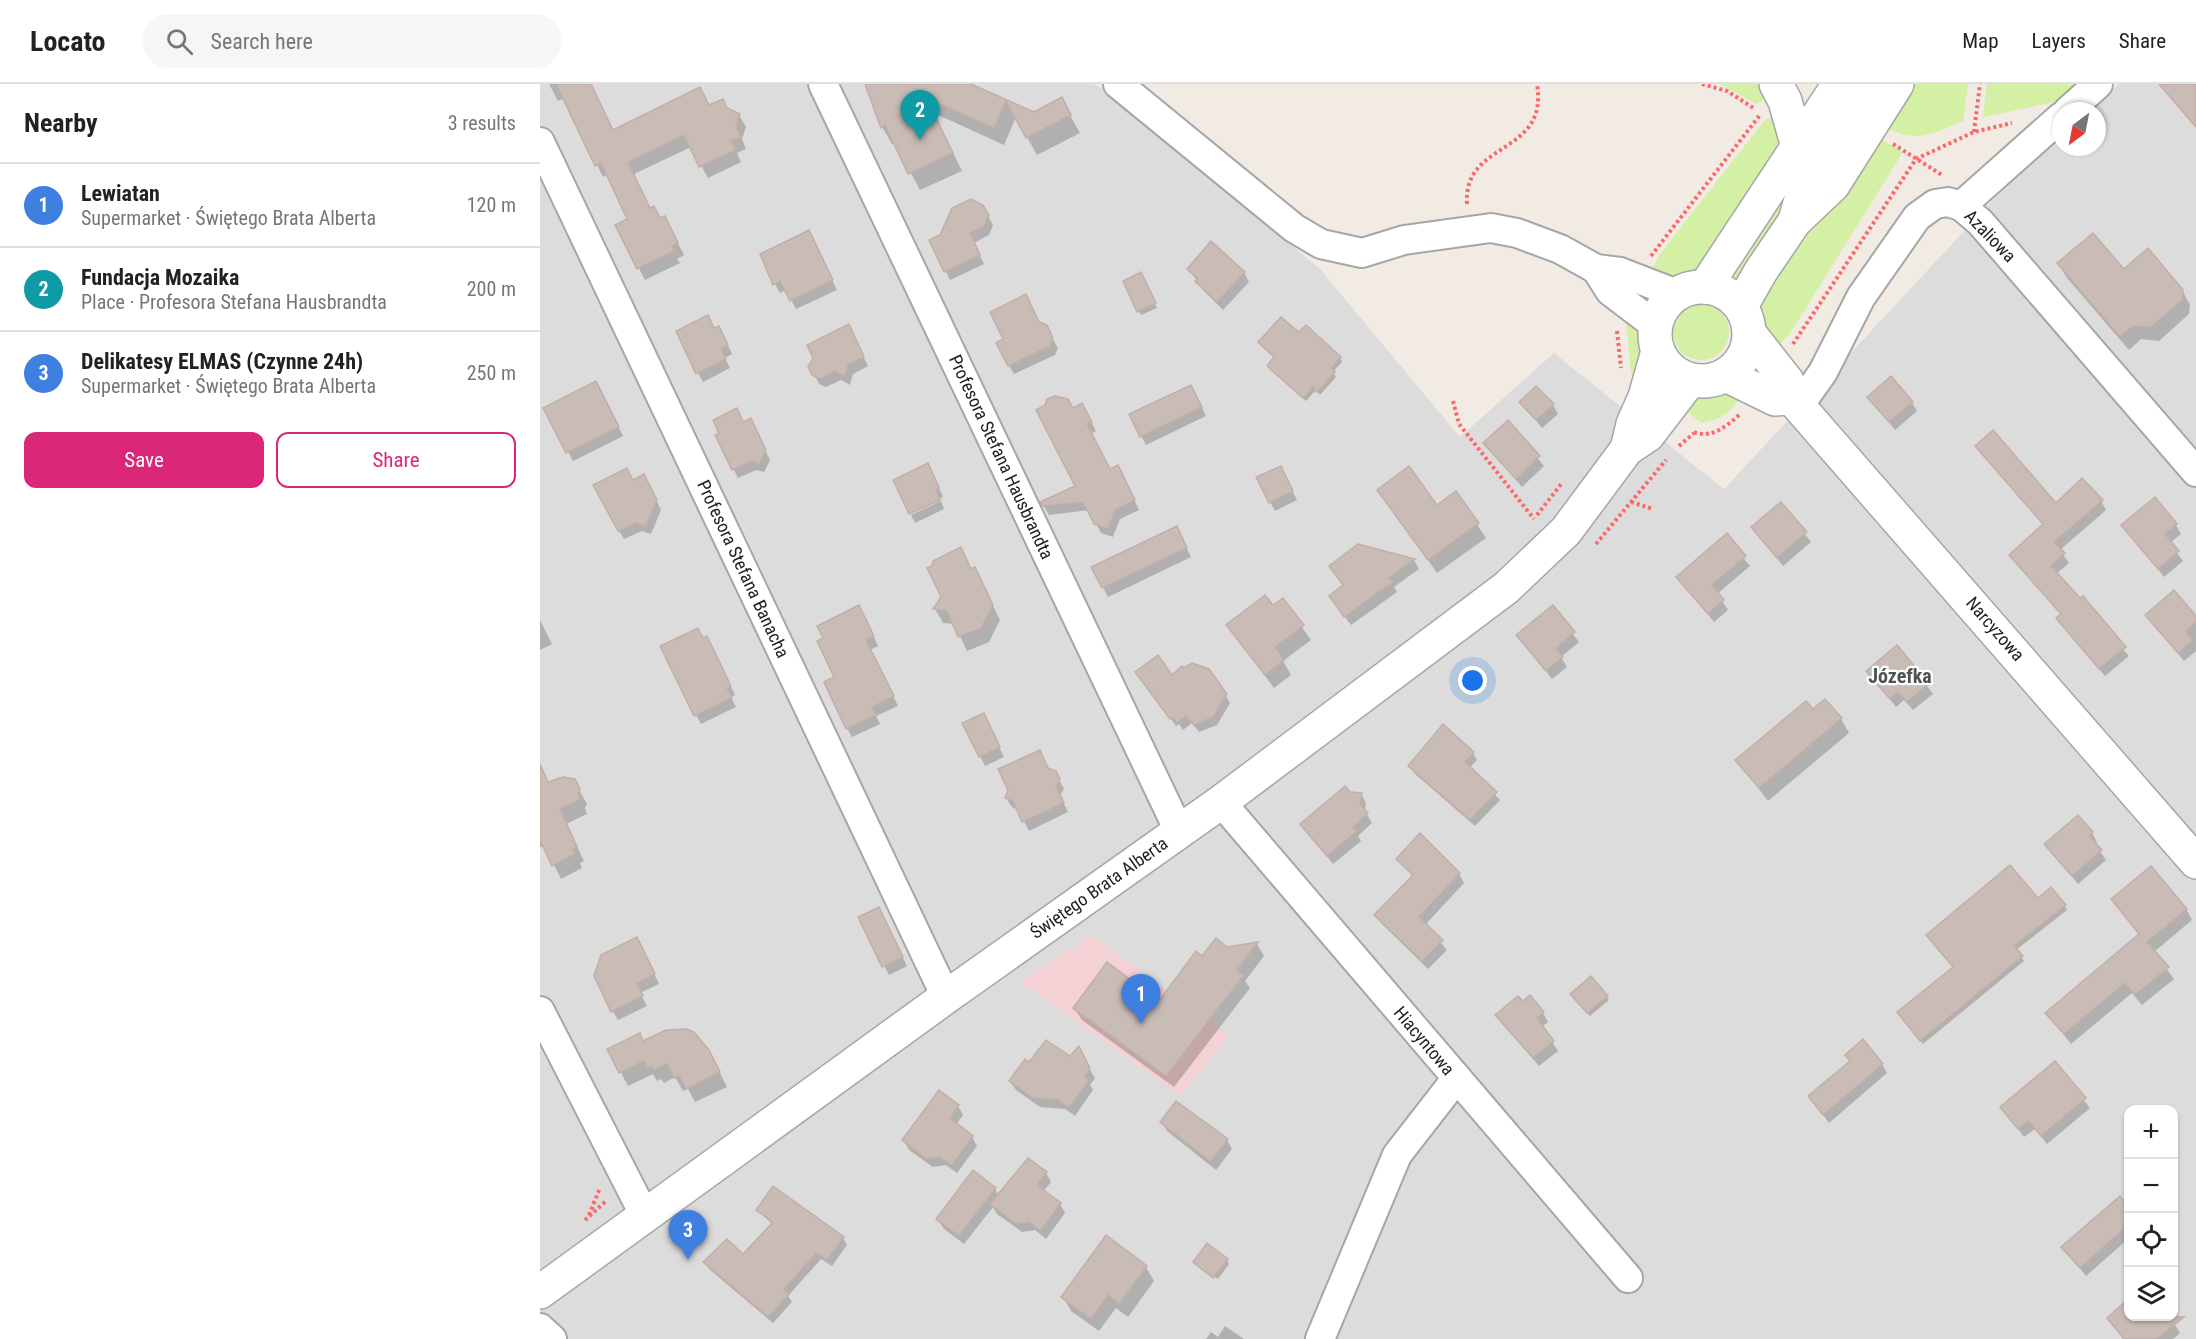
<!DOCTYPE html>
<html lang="en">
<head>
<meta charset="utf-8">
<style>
  :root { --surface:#fff; --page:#f6f6f6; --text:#222; --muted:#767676; --line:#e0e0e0; --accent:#db2777 }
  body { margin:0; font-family:"Roboto Condensed",sans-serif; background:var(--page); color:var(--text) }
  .controls { position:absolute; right:18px; bottom:18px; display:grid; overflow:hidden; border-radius:12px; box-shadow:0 2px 4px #0004 }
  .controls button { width:54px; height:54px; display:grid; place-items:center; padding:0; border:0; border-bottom:2px solid var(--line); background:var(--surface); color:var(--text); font:30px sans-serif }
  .compass { position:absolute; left:1512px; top:18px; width:54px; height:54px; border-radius:50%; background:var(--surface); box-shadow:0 2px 4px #0004; rotate:212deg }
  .you { position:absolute; left:933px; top:597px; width:21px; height:21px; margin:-15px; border:4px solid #fff; border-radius:50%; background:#1a73e8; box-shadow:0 0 0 9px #1a73e833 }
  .badge { display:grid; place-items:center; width:39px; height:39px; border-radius:50%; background:var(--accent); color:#fff; font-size:20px; font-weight:700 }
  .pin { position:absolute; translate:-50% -50px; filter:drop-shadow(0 2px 3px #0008) }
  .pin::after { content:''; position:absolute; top:32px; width:21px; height:18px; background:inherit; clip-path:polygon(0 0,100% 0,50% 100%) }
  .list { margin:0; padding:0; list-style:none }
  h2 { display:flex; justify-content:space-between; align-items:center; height:78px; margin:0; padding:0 24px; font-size:26px }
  h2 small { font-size:20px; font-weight:400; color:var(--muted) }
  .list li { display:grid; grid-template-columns:39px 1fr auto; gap:18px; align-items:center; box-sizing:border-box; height:84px; padding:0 24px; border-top:2px solid var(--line) }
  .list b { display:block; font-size:22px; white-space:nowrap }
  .list p { margin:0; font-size:20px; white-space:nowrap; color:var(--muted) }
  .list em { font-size:20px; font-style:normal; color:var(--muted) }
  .actions { display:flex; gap:12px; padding:18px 24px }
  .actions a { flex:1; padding:14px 0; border:2px solid var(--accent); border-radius:12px; text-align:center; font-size:21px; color:var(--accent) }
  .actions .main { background:var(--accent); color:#fff }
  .icon { flex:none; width:33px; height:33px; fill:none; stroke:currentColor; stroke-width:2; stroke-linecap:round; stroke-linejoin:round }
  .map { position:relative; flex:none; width:1656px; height:1255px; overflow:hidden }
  header { display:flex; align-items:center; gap:36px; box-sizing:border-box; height:84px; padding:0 30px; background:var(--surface); border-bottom:2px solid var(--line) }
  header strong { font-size:28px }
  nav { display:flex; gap:33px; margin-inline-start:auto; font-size:21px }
  .search { width:420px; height:54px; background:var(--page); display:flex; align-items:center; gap:15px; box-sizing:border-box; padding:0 21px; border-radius:33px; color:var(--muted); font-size:22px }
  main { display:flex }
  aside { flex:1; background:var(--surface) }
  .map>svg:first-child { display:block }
  .residential { fill:#dddcdc; fill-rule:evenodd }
  .commercial { fill:#f3d1d4 }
  .grass { fill:#d3f0a5 }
  .shadow { fill:#0003 }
  .building { fill:#c9bcb7; stroke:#c4aea5; stroke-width:1.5 }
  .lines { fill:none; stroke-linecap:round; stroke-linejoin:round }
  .minor-casing { stroke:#a6a6a6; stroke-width:32 }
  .tertiary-casing { stroke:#a6a6a6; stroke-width:36 }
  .path { stroke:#ff666a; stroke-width:4; stroke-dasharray:3 3; stroke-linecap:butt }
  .minor { stroke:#fff; stroke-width:28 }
  .tertiary { stroke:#fff; stroke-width:33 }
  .labels { text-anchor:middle; stroke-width:4.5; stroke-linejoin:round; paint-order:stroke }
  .street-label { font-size:18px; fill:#1f1f1f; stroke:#fff }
  .neighbourhood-label { font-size:20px; font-weight:bold; fill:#525252; stroke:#fff }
</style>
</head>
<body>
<header>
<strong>Locato</strong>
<div class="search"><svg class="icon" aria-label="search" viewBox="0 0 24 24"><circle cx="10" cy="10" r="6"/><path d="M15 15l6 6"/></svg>Search here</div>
<nav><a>Map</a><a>Layers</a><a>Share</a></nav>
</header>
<main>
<aside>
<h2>Nearby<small>3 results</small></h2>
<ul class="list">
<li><span class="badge" style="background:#3f7fe0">1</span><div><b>Lewiatan</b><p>Supermarket · Świętego Brata Alberta</p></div><em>120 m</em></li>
<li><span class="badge" style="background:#0f9aa8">2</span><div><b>Fundacja Mozaika</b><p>Place · Profesora Stefana Hausbrandta</p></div><em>200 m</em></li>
<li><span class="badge" style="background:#3f7fe0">3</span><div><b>Delikatesy ELMAS (Czynne 24h)</b><p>Supermarket · Świętego Brata Alberta</p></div><em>250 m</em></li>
</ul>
<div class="actions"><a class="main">Save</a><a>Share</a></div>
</aside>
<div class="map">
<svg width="1656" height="1255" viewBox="0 0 1656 1255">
  <rect width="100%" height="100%" fill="#f1ebe4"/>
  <path class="residential" d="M0,0H554L565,6L780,185L920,353L1014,269L1184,405L1453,116L1521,53V63H1557V27H1549L1579,0H1656V1255H0ZM1588,1026H1634V1232H1588Z"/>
  <polygon class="commercial" points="552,851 689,951 640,1012 480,898"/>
  <g class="grass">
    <polygon points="1179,0 1222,0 1230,11 1217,20"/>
    <path d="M1368,0H1428L1423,37C1393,49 1378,60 1347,44Z"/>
    <polygon points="1447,0 1541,0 1523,16 1443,33"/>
    <path d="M1238,30C1238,39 1240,49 1239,58C1237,72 1177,172 1166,182C1150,196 1127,196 1108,192L1121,169L1224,37Z"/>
    <polygon points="1291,31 1243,137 1196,204 1184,194"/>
    <path d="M1341,55L1363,68L1251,248L1232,269C1223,246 1214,228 1222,203Z"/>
    <circle cx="1161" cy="248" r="28"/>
    <polygon points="1086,237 1099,246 1105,275 1103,297 1091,290"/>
    <path d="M1186,305L1204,308C1192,326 1184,335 1162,339L1140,322L1155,312Z"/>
  </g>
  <g class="shadow">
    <polygon points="9,0 53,0 51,1 73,47 169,23 199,31 206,43 202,55 206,65 197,69 201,78 168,94 151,63 94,90 110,125 131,146 144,171 137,175 140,179 105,196 77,142 89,136 68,90 63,93 24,14 18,17"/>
    <polygon points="331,0 427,0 494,30 521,15 540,49 497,71 476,33 464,61 394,29 422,87 380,106 355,59 352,60 342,43"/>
    <polygon points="1620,0 1644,0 1656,14 1656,44"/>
    <polygon points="442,122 453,141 449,151 434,159 444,180 410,196 391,157"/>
    <polygon points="273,157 297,206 256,225 246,206 240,209 235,200"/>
    <polygon points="1519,180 1584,187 1642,206 1650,221 1649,230 1619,257 1601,255 1589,266 1527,194"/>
    <polygon points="649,185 704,189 709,198 683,226 663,206"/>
    <polygon points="603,194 617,224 601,231 585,198"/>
    <polygon points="499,240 511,252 518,264 515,271 474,290 469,282 465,256"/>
    <polygon points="174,246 184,253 192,270 185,274 190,284 163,298 158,289"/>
    <polygon points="311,249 328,282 313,290 310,301 301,296 286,303 279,300 270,283"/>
    <polygon points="759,250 800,274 802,278 793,288 796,293 780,311 776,306 766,317 731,286 729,282 735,275 720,259"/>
    <polygon points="61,308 83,352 33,377 5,324"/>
    <polygon points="656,311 666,332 606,361 601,352"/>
    <polygon points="1329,313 1372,319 1377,327 1355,346"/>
    <polygon points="981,318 1013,321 1018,330 1002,344"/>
    <polygon points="533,325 547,330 556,347 551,350 570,387 583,392 599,426 580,435 573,453 561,449 549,426 509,431 502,419 537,402"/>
    <polygon points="203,339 215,345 230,376 224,388 216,386 198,394 177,352"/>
    <polygon points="968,339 1004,382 982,403 945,359"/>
    <polygon points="1437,362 1516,421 1561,417 1566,426 1520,466 1529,479 1516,490 1589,572 1565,592 1523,543 1518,534 1522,532 1471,471 1504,442"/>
    <polygon points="393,390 403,413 370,428"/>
    <polygon points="745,393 757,416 735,427 730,418"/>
    <polygon points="93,397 109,401 121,426 111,450 102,447 84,455 79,447"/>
    <polygon points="839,406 896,423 916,409 946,454 897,489"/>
    <polygon points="401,417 404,425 375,439 371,431"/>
    <polygon points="1241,420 1271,458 1243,482 1213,444"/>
    <polygon points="1583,441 1636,441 1641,450 1630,459 1643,477 1624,493"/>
    <polygon points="1186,452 1210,482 1177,510 1188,526 1174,538 1138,493"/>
    <polygon points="641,453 651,473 568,513 553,484"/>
    <polygon points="819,462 874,476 879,485 854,503 857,508 811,541 796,521"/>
    <polygon points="428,479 442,499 460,536 449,558 427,567 414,540 403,539 395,525"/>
    <polygon points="743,516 771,556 743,577 751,591 734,604 688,541 733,523"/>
    <polygon points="1012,523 1039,558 1021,573 1027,583 1012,595 978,552"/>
    <polygon points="1607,531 1656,534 1656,567 1644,577"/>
    <polygon points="324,532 338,562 330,566 358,622 336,632 340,640 312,653 307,644 296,594"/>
    <polygon points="0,536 12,560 0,566"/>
    <polygon points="163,555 171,563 195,611 191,613 196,623 161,640 156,631"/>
    <polygon points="1357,563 1393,610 1373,626 1364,616 1356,623 1328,588"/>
    <polygon points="632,593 685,611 690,619 677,641 659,648 652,639 643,646 639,640 636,642 602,596"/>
    <polygon points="1273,627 1301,635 1309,649 1228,717 1197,676"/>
    <polygon points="424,639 448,640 464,673 445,682"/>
    <polygon points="903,642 933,669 937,676 929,684 960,716 935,742 874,689 870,682"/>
    <polygon points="508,685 515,688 524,705 520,712 528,728 489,747 478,726 472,723 466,714 470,706"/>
    <polygon points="0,697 10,701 34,697 47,720 45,724 47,730 26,740 44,777 40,779 42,784 21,795 5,763 0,763"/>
    <polygon points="810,709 821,710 826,719 825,727 832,739 818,752 821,757 793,780 761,741"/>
    <polygon points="1538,733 1552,749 1557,758 1555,760 1566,776 1538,800 1506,761"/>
    <polygon points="858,775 919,790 924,799 885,841 907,866 888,885 842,840 836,831 873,793"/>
    <polygon points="1498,816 1525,822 1527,826 1476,866 1484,877 1383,960 1361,933"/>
    <polygon points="1573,816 1646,825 1652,836 1614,868 1634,895 1602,921 1592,909 1531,960 1507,929 1600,851"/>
    <polygon points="320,834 343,834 367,882 349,891"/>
    <polygon points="717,860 724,872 705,897 710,904 634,1003 542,936 534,924 619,919 662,874 686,864"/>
    <polygon points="102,864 119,900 100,909 107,922 78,936 73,927"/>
    <polygon points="1066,912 1069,916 1050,932 1034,914"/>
    <polygon points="982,919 1003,929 1008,938 1002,943 1018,967 999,982 957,931"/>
    <polygon points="104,959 176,981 187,1003 155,1018 148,1005 143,1007 135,993 124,999 121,995 117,997 113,990 88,1002 69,966"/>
    <polygon points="538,965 555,994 550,1001 553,1006 535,1032 525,1025 500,1023 476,1006 470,997 489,980 530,974"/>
    <polygon points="1515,979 1550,1024 1507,1060 1495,1045 1484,1053 1462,1023"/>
    <polygon points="1342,980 1347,989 1289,1039 1270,1013"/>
    <polygon points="418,1022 423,1031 416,1041 432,1053 437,1062 417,1089 406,1081 393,1083 369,1066 364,1057"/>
    <polygon points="622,1038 687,1056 692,1065 676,1086 627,1047"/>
    <polygon points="506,1089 511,1098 503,1108 520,1120 525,1129 506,1155 495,1146 482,1148 457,1130 453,1123 424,1160 403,1144 398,1135 455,1105 459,1112"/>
    <polygon points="1580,1114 1588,1125 1588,1155 1546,1192 1523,1163"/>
    <polygon points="218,1126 303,1154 307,1161 292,1182 281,1175 248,1212 252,1218 233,1239 169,1185 165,1178 204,1172 232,1140"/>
    <polygon points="687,1176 689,1180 678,1195 656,1179"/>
    <polygon points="606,1183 614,1197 588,1233 576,1224 559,1247 531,1227 523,1213"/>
    <polygon points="1588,1217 1588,1232 1629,1232 1640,1249 1633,1255 1584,1255 1568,1234"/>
    <polygon points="685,1242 704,1255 666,1255 671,1248 678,1253"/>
  </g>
  <g class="building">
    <polygon points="16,0 51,0 73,46 160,3 169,21 183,15 187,24 200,30 196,42 201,53 191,57 196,66 159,83 144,51 88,78 110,124 114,122 120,134 125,132 138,159 132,162 134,167 97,185 75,141 87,135 61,79 55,82"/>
    <polygon points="325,0 431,0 494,28 522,13 531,31 486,54 466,17 454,44 386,14 413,69 368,90 345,41 341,44"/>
    <polygon points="1619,0 1656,0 1656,43"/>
    <polygon points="431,115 443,121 449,131 444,142 430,149 440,171 404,188 389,156 400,151 412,124"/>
    <polygon points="269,146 293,196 250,217 240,197 233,201 220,170"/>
    <polygon points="1553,149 1584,185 1608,164 1643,206 1642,216 1611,243 1593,242 1580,253 1517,179"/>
    <polygon points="671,157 705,188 677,218 655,197 658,195 647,185"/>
    <polygon points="601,188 616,219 597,228 583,197"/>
    <polygon points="486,210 499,238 507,241 513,254 510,262 468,282 456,259 463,255 450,228"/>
    <polygon points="168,231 174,244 179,242 188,261 181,264 186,275 156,290 136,247"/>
    <polygon points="741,233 759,248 766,241 801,273 791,284 795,288 777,308 773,303 763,314 727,282 734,273 718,258"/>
    <polygon points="309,240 324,273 308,281 305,293 295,287 280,295 272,291 268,283 273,274 267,261"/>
    <polygon points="1351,292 1373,318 1349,338 1327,313"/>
    <polygon points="56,297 79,343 26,369 3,324"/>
    <polygon points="651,301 662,323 600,353 589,330"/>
    <polygon points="996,302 1014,320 996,336 979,318"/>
    <polygon points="515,312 528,315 533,324 542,319 552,338 547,340 570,385 578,381 595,416 575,426 568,445 554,440 543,418 503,422 500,418 535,402 496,326 505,321 507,315"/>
    <polygon points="197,324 203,338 211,334 226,366 219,380 211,377 192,386 175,351 179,350 173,336"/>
    <polygon points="968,336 1000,372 976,395 943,359"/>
    <polygon points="1453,346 1516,419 1542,394 1563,416 1514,458 1525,469 1511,482 1540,514 1543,512 1586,563 1559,585 1516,534 1521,530 1469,471 1503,440 1435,362"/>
    <polygon points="388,379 399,403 396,405 400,416 369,430 353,396"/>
    <polygon points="741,382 753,407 729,419 716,393"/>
    <polygon points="869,382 897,421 916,407 939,439 888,476 837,406"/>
    <polygon points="87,384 93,396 104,390 117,416 106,442 96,439 78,447 53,401"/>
    <polygon points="1615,413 1637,440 1625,450 1639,467 1618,485 1581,441"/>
    <polygon points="1241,418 1267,448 1237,474 1211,443"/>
    <polygon points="637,442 647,464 562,504 551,483"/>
    <polygon points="1187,449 1206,472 1172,501 1184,516 1168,530 1136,493"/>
    <polygon points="818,460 875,475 849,494 853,498 804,533 789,512 803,501 789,482"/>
    <polygon points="421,463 431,485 435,483 453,521 441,544 418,553 407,527 393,525 401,513 387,484 392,482 393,477"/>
    <polygon points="1634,506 1656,532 1656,538 1646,547 1653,556 1638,569 1605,531"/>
    <polygon points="725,511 733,521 743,514 764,541 735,563 744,576 725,591 686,541"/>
    <polygon points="319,521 334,552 326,556 354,612 332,623 336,631 306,645 284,598 294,593 277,557 283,554 277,542"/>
    <polygon points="1013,521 1035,548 1016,564 1023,573 1006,587 976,551"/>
    <polygon points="158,544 163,554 167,552 191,602 187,604 192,614 154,632 120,562"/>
    <polygon points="1357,561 1389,600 1367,618 1358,608 1350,615 1326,587"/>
    <polygon points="618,571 632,591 642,582 644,584 652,579 669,585 687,610 673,633 654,641 646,632 637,639 633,633 630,635 595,588"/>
    <polygon points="1285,615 1302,634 1219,704 1195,676 1266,617 1273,625"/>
    <polygon points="444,629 460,663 439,673 422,639"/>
    <polygon points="903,640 934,668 925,678 957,708 930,736 868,682"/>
    <polygon points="500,666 508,684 516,687 520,695 516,702 524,719 482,738 473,717 465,714 468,706 458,685"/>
    <polygon points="0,680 8,698 23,693 35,695 40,705 38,709 40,716 20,725 37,763 33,765 35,770 12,782 0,756"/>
    <polygon points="805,702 810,708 822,709 820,720 828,729 813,743 817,747 787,772 760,740"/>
    <polygon points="1538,731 1553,748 1549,752 1562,766 1532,792 1504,760"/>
    <polygon points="880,749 920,789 879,833 903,856 882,877 834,831 873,791 856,775"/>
    <polygon points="1470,781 1498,814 1511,803 1526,821 1474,862 1483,872 1380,957 1357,928 1413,883 1386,851"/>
    <polygon points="1611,782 1647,825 1607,858 1629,883 1595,911 1585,899 1524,950 1505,929 1599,850 1571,815"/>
    <polygon points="339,823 363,873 342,883 318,833"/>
    <polygon points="97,853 115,890 97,899 103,912 71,928 54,892 61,871"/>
    <polygon points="676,854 687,863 718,858 697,886 704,891 626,992 533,924 567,878 619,917 656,867 662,872"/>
    <polygon points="1051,892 1068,912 1047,929 1030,910"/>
    <polygon points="990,911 1004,928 997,934 1014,957 993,974 955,931 978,912 983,917"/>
    <polygon points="147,945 154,948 169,966 180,988 146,1005 139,992 134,994 127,980 114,986 112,982 108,984 104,977 79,989 67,965 100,949 103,957 126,946"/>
    <polygon points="1323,955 1343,980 1283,1031 1268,1012 1310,977 1305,971"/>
    <polygon points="506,956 530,972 539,962 550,984 545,993 549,996 529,1024 518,1016 493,1014 469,997 485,975 489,978"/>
    <polygon points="1515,977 1546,1014 1501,1052 1489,1037 1478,1045 1460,1023"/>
    <polygon points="399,1006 419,1021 410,1034 433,1052 412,1081 400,1073 386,1075 362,1056"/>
    <polygon points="636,1017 688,1055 671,1078 620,1038"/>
    <polygon points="488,1074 507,1088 497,1101 521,1119 500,1147 489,1138 476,1140 450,1120"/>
    <polygon points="433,1086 456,1104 419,1152 396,1135"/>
    <polygon points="233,1102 304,1153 287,1176 276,1169 244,1205 249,1210 228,1233 163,1178 187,1155 203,1170 233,1138 216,1126"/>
    <polygon points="1580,1112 1588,1122 1588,1141 1540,1184 1521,1163"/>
    <polygon points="566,1151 607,1182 579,1220 568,1211 551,1235 521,1213"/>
    <polygon points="667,1159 688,1175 673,1194 653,1178"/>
    <polygon points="1586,1217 1588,1233 1644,1233 1617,1255 1584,1255 1567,1234"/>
  </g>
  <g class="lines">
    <defs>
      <g id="minor">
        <polyline points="283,0 639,747"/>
        <polyline points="578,0 754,144 781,160 822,169 864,156 951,144 977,149 1020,165 1056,185 1080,188 1137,210"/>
        <polyline points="1528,27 1558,0"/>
        <polyline points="0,58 406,913"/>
        <polyline points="1421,122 1521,33"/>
        <polyline points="1056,185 1070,207 1116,242"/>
        <polyline points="1259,322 1283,288 1321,213 1377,133 1395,120 1408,118 1421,122 1440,138 1656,388"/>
        <polyline points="681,718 1088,1194"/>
        <polyline points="0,927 105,1132"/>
        <polyline points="0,1244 12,1255"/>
        <polyline points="780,1255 857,1071 916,995"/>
      </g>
      <g id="tertiary">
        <polyline points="1236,0 1245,17 1258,63"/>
        <polyline points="1255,137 1269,87 1325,0"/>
        <polyline points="1165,203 1299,0"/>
        <circle cx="1162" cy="250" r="47"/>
        <polyline points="1201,222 1221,187 1255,137 1293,101 1357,0"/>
        <polyline points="1210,250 1247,297 1255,318 1656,778"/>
        <polyline points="1186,291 1235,315 1252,314"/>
        <polyline points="1087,365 1093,340 1105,313 1118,267"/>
        <polyline points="0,1208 406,913 681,718 966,504 1026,447 1087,365 1108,351 1150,296"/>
      </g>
    </defs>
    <use href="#minor" class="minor-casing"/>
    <use href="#tertiary" class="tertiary-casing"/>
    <g class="path">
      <polyline points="1162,0 1187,7 1215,25"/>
      <polyline points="1434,48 1440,0"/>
      <polyline points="1353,60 1402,91"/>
      <path d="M927,120C923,55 1009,73 997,0"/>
      <polyline points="1111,172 1220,31"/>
      <polyline points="1077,247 1081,284"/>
      <polyline points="1253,260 1376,75 1434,48 1472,39"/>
      <polyline points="913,317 919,340 994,435"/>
      <path d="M1154,348C1172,355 1187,342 1200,330"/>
      <polyline points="1139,362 1154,349"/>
      <polyline points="1091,418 1113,425"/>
      <polyline points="997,431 1022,399"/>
      <polyline points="1056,460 1126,376"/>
      <polyline points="49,1131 60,1104"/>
      <polyline points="45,1136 66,1117"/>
    </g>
    <use href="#minor" class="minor"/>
    <use href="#tertiary" class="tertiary"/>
  </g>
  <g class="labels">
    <g class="street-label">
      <text transform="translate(1450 152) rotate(46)" y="6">Azaliowa</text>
      <text transform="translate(461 373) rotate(65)" y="6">Profesora Stefana Hausbrandta</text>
      <text transform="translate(203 485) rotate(65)" y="6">Profesora Stefana Banacha</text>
      <text transform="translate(1455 545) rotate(49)" y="6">Narcyzowa</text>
      <text transform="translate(559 804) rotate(-35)" y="6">Świętego Brata Alberta</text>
      <text transform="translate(884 957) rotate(50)" y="6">Hiacyntowa</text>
    </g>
    <g class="neighbourhood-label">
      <text x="1360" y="599">Józefka</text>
    </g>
  </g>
</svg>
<div class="controls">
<button>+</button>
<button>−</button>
<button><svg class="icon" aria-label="locate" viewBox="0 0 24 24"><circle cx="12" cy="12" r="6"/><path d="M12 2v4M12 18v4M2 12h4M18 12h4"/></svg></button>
<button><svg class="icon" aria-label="layers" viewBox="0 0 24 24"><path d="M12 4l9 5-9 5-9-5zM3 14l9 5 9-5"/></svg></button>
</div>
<svg class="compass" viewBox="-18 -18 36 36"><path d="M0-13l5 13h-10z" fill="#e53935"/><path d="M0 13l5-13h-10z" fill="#767676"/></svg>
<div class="you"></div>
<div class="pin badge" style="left:601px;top:940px;background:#3f7fe0">1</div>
<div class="pin badge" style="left:380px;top:56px;background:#0f9aa8">2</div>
<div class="pin badge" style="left:148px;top:1176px;background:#3f7fe0">3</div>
</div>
</main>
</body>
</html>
